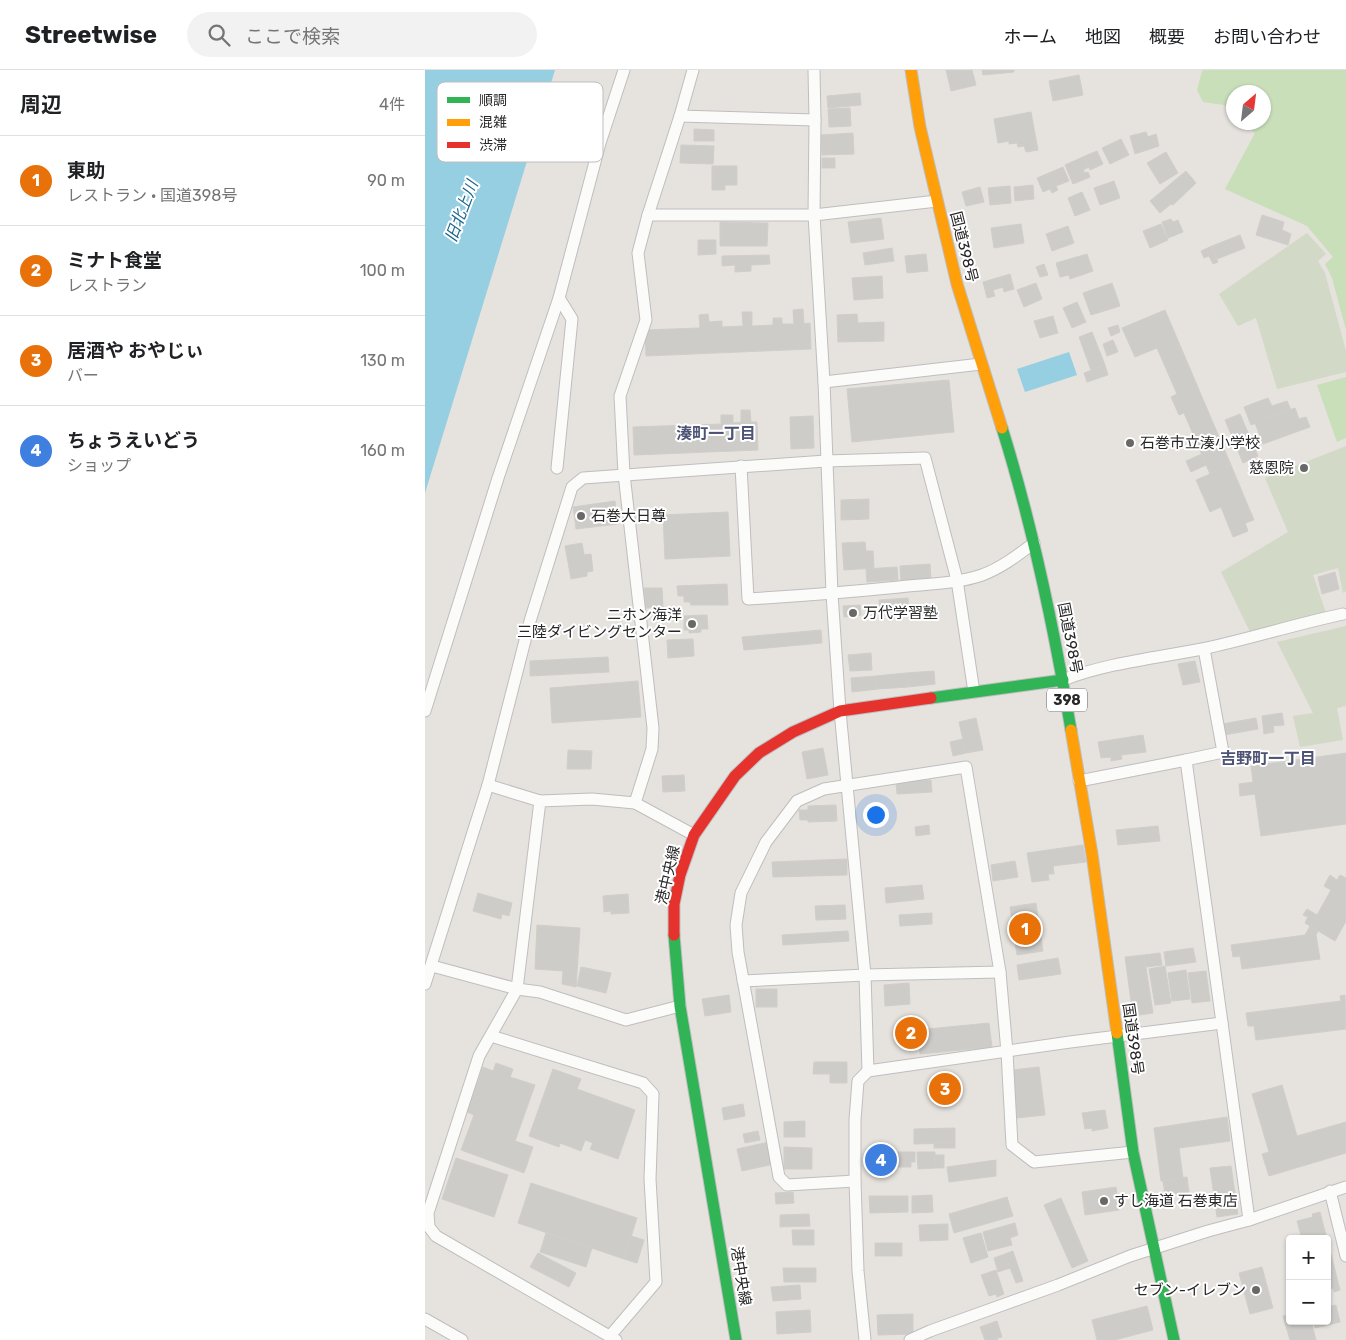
<!DOCTYPE html>
<html lang="ja">
<head>
<meta charset="utf-8">
<style>
  :root { --surface:#fff; --page:#f2f2f2; --text:#202124; --muted:#757577; --line:#e0e0e0; --accent:#6a6867 }
  body { margin:0; font-family:Rubik,"Noto Sans JP",sans-serif; background:var(--page); color:var(--text) }
  .controls { position:absolute; right:15px; bottom:15px; display:grid; overflow:hidden; border-radius:5px; box-shadow:0 1px 4px #0004 }
  .controls button { width:45px; height:45px; display:grid; place-items:center; padding:0; border:0; border-bottom:1px solid var(--line); background:var(--surface); color:var(--text); font:25px sans-serif }
  .compass { position:absolute; left:801px; top:15px; width:45px; height:45px; border-radius:50%; background:var(--surface); box-shadow:0 1px 4px #0004; rotate:28deg }
  .you { position:absolute; left:450px; top:744px; width:18px; height:18px; margin:-12px; border:4px solid #fff; border-radius:50%; background:#1a73e8; box-shadow:0 0 0 8px #1a73e833 }
  .badge { display:grid; place-items:center; width:32px; height:32px; border-radius:50%; background:var(--accent); color:#fff; font-size:16px; font-weight:700 }
  .pin { position:absolute; translate:-50% -50%; border:2px solid #fff; box-shadow:0 1px 5px #0006 }
  .list { margin:0; padding:0; list-style:none }
  h2 { display:flex; justify-content:space-between; align-items:center; height:65px; margin:0; padding:0 20px; font-size:21px }
  h2 small { font-size:16px; font-weight:400; color:var(--muted) }
  .list li { display:grid; grid-template-columns:32px 1fr auto; gap:15px; align-items:center; box-sizing:border-box; height:90px; padding:0 20px; border-top:1px solid var(--line) }
  .list b { display:block; font-size:19px; white-space:nowrap }
  .list p { margin:0; font-size:16px; white-space:nowrap; color:var(--muted) }
  .list em { font-size:16px; font-style:normal; color:var(--muted) }
  .icon { flex:none; width:28px; height:28px; fill:none; stroke:currentColor; stroke-width:2; stroke-linecap:round; stroke-linejoin:round }
  .map { position:relative; flex:none; width:921px; height:1270px; overflow:hidden }
  header { display:flex; align-items:center; gap:30px; box-sizing:border-box; height:70px; padding:0 25px; background:var(--surface); border-bottom:1px solid var(--line) }
  header strong { font-size:24px }
  nav { display:flex; gap:28px; margin-inline-start:auto; font-size:18px }
  .search { width:350px; height:45px; background:var(--page); display:flex; align-items:center; gap:12px; box-sizing:border-box; padding:0 18px; border-radius:28px; color:var(--muted); font-size:19px }
  main { display:flex }
  aside { flex:1; background:var(--surface) }
  .map>svg:first-child { display:block }
  .green { fill:#c8dfb9 }
  .cemetery { fill:#d2d9c6 }
  .water { fill:#96cee2 }
  .building { fill:#ceccc9; stroke:#d1ceca }
  .lines { fill:none; stroke-linecap:round; stroke-linejoin:round }
  .street-casing { stroke:#bfbebf; stroke-width:13 }
  .fast-casing { stroke:#bfbebf; stroke-width:13 }
  .slow-casing { stroke:#bfbebf; stroke-width:13 }
  .jam-casing { stroke:#bfbebf; stroke-width:13 }
  .street { stroke:#fbfbfa; stroke-width:11 }
  .fast { stroke:#30b455; stroke-width:11 }
  .slow { stroke:#ff9f0a; stroke-width:11 }
  .jam { stroke:#e5322d; stroke-width:11 }
  .poi-dot { fill:#6a6867; stroke:#fff; stroke-width:2 }
  .labels { text-anchor:middle; stroke-width:4; stroke-linejoin:round; paint-order:stroke }
  .shield { fill:#fff; stroke:#686868; stroke-width:1 }
  .shield-label { font-size:14px; font-weight:bold; fill:#272727 }
  .street-label { font-size:15px; fill:#272727; stroke:#fff }
  .poi-label { font-size:15px; fill:#272727; stroke:#fff; text-anchor:start }
  .water-label { font-size:16px; font-style:italic; fill:#17648b; stroke:#fff }
  .neighbourhood-label { font-size:16px; font-weight:bold; fill:#4c5374; stroke:#fff }
  .key { fill:#fff; stroke:#bebebe; stroke-width:1 }
  .key-label { font-size:14px; fill:#272727 }
</style>
</head>
<body>
<header>
<strong>Streetwise</strong>
<div class="search"><svg class="icon" aria-label="search" viewBox="0 0 24 24"><circle cx="10" cy="10" r="6"/><path d="M15 15l6 6"/></svg>ここで検索</div>
<nav><a>ホーム</a><a>地図</a><a>概要</a><a>お問い合わせ</a></nav>
</header>
<main>
<aside>
<h2>周辺<small>4件</small></h2>
<ul class="list">
<li><span class="badge" style="background:#e8710a">1</span><div><b>東助</b><p>レストラン · 国道398号</p></div><em>90 m</em></li>
<li><span class="badge" style="background:#e8710a">2</span><div><b>ミナト食堂</b><p>レストラン</p></div><em>100 m</em></li>
<li><span class="badge" style="background:#e8710a">3</span><div><b>居酒や おやじぃ</b><p>バー</p></div><em>130 m</em></li>
<li><span class="badge" style="background:#3f7fe0">4</span><div><b>ちょうえいどう</b><p>ショップ</p></div><em>160 m</em></li>
</ul>
</aside>
<div class="map">
<svg width="921" height="1270" viewBox="0 0 921 1270">
  <rect width="100%" height="100%" fill="#e6e2de"/>
  <g class="green">
    <polygon points="779,0 921,0 921,260 907,208 900,194 908,187 882,156 800,119 830,63 818,53 838,52 838,22 808,22 808,44 799,35 778,32 772,20 777,1"/>
    <polygon points="921,307 921,368 912,372 892,315"/>
  </g>
  <g class="cemetery">
    <polygon points="882,163 901,184 893,191 900,203 921,281 921,302 852,319 831,248 813,256 794,224"/>
    <polygon points="921,376 921,521 918,523 913,498 888,505 901,543 825,562 796,502 863,462 840,408"/>
    <polygon points="921,556 921,636 912,638 918,670 875,677 868,646 888,643 852,572"/>
  </g>
  <g class="water">
    <polygon points="0,0 130,0 0,423"/>
    <polygon points="644,282 652,305 600,322 592,299"/>
  </g>
  <g class="building">
    <polygon points="521,0 547,0 551,15 526,21"/>
    <polygon points="557,0 589,0 589,2 558,5"/>
    <polygon points="654,5 658,25 628,31 624,11"/>
    <polygon points="435,23 436,35 403,38 402,26"/>
    <polygon points="425,38 426,56 404,57 403,39"/>
    <polygon points="606,42 613,80 601,82 599,76 593,77 592,73 584,74 584,71 573,73 569,49"/>
    <polygon points="269,59 289,60 289,71 269,71"/>
    <polygon points="721,62 723,67 731,64 734,76 710,84 705,66"/>
    <polygon points="428,63 429,84 397,85 396,65"/>
    <polygon points="696,69 704,85 685,94 677,78"/>
    <polygon points="256,75 289,76 288,94 255,93"/>
    <polygon points="672,81 678,94 665,100 660,86"/>
    <polygon points="741,82 753,103 735,114 722,93"/>
    <polygon points="660,86 664,97 658,100 660,103 663,102 665,107 648,114 640,95"/>
    <rect x="397" y="88" width="13" height="10"/>
    <polygon points="287,96 312,96 312,115 300,115 300,120 287,120"/>
    <polygon points="638,97 644,111 631,116 633,120 627,123 625,119 618,122 612,108"/>
    <polygon points="761,101 771,113 748,135 746,134 735,143 725,131"/>
    <polygon points="689,111 695,128 675,135 669,118"/>
    <polygon points="608,115 609,129 590,131 589,117"/>
    <polygon points="585,116 586,133 565,135 563,118"/>
    <polygon points="555,117 559,132 541,136 537,122"/>
    <polygon points="657,122 665,140 650,146 643,128"/>
    <polygon points="837,145 859,152 857,160 866,164 863,175 831,165"/>
    <polygon points="456,148 459,169 426,173 423,152"/>
    <polygon points="746,149 748,152 753,150 758,162 743,168 737,152"/>
    <polygon points="295,152 343,153 342,176 295,176"/>
    <polygon points="596,154 599,173 569,178 566,158"/>
    <polygon points="736,154 743,170 725,178 718,161"/>
    <polygon points="643,156 649,173 627,181 621,164"/>
    <polygon points="815,165 820,178 792,189 787,176"/>
    <polygon points="273,170 291,170 291,184 273,185"/>
    <polygon points="787,176 793,192 788,194 784,186 779,188 776,181"/>
    <polygon points="467,178 469,191 440,195 438,183"/>
    <polygon points="501,184 503,201 482,203 480,186"/>
    <polygon points="662,184 668,201 645,209 644,205 635,207 631,193"/>
    <polygon points="344,185 345,194 326,195 326,201 310,202 310,195 297,196 297,186"/>
    <polygon points="619,194 623,205 615,207 611,197"/>
    <polygon points="585,204 589,219 579,222 575,207"/>
    <polygon points="457,206 458,228 429,230 427,208"/>
    <polygon points="575,207 578,217 568,220 570,226 562,228 558,212"/>
    <polygon points="611,213 617,229 599,237 592,220"/>
    <polygon points="687,213 695,236 666,245 658,223"/>
    <polygon points="652,232 661,252 647,258 638,238"/>
    <polygon points="378,239 379,254 385,253 386,279 221,286 220,260 275,258 274,245 283,244 284,252 297,251 297,257 318,256 317,242 327,242 327,256 348,255 348,248 357,248 357,254 369,254 368,240"/>
    <polygon points="740,240 806,395 785,404 759,343 754,345 746,327 752,324 732,278 710,287 697,258"/>
    <polygon points="432,244 433,253 459,252 459,271 413,272 412,245"/>
    <polygon points="628,246 633,263 615,268 609,251"/>
    <polygon points="693,255 695,262 686,266 683,258"/>
    <polygon points="667,262 680,295 666,300 654,267"/>
    <polygon points="688,270 693,282 682,286 678,274"/>
    <polygon points="680,295 683,305 662,312 659,303"/>
    <polygon points="524,310 529,362 427,372 422,319"/>
    <polygon points="843,328 847,336 862,331 866,340 826,355 819,337"/>
    <polygon points="870,338 874,349 881,347 885,357 838,374 830,353"/>
    <polygon points="316,340 325,340 326,352 332,352 333,380 209,385 208,357 296,354 296,345 308,345 308,353 316,352"/>
    <polygon points="815,344 833,386 818,393 800,350"/>
    <polygon points="388,346 389,378 366,379 365,347"/>
    <polygon points="777,384 781,395 766,402 761,391"/>
    <polygon points="806,395 829,450 820,453 823,461 808,467 796,437 785,442 771,410"/>
    <polygon points="444,429 444,449 416,450 416,430"/>
    <polygon points="190,431 193,454 151,459 148,437"/>
    <polygon points="303,442 305,486 240,489 238,445"/>
    <polygon points="440,472 441,481 448,481 449,498 419,500 417,473"/>
    <polygon points="157,473 159,485 166,484 168,501 162,502 162,506 146,509 140,476"/>
    <polygon points="505,494 506,509 476,511 475,496"/>
    <polygon points="472,497 473,510 442,512 441,499"/>
    <polygon points="910,502 914,519 897,524 893,507"/>
    <polygon points="302,514 303,535 266,535 265,532 259,532 259,526 253,526 252,516"/>
    <polygon points="219,518 237,518 238,537 221,538"/>
    <polygon points="483,528 484,541 455,543 454,530"/>
    <polygon points="435,535 436,545 419,547 418,536"/>
    <polygon points="282,545 283,559 276,559 276,562 264,563 264,560 259,560 259,546"/>
    <polygon points="396,560 397,573 319,580 317,567"/>
    <polygon points="268,569 269,586 243,588 242,570"/>
    <polygon points="446,583 447,600 425,601 423,585"/>
    <polygon points="183,587 184,602 105,606 105,591"/>
    <polygon points="770,591 775,612 758,615 753,594"/>
    <polygon points="509,601 510,614 483,617 481,603"/>
    <polygon points="481,603 483,617 453,619 451,606"/>
    <polygon points="451,606 453,619 427,622 426,608"/>
    <polygon points="213,611 216,647 127,653 125,618"/>
    <polygon points="857,643 859,655 848,656 849,662 839,664 837,646"/>
    <polygon points="551,648 558,680 541,683 534,652"/>
    <polygon points="831,648 833,659 799,665 797,654"/>
    <polygon points="718,665 721,682 696,685 697,689 686,691 686,687 676,688 673,672"/>
    <polygon points="538,669 541,683 528,686 525,672"/>
    <polygon points="398,678 403,705 382,709 377,682"/>
    <polygon points="143,680 167,681 166,699 142,699"/>
    <polygon points="921,683 921,754 836,766 830,724 815,726 814,714 828,712 826,696"/>
    <polygon points="259,705 260,721 238,722 237,706"/>
    <polygon points="506,710 507,722 472,724 471,712"/>
    <polygon points="411,735 412,751 383,752 383,750 375,750 374,740 383,740 383,736"/>
    <polygon points="504,755 505,764 491,766 490,757"/>
    <polygon points="733,756 735,771 693,775 691,760"/>
    <polygon points="658,775 661,792 628,796 629,804 623,804 624,810 607,812 602,783"/>
    <polygon points="422,789 422,805 348,807 347,792"/>
    <polygon points="590,791 593,807 568,811 566,795"/>
    <polygon points="905,805 912,810 915,805 921,808 921,851 910,871 880,853 883,847 878,845 882,839 892,845 906,820 899,816"/>
    <polygon points="497,815 499,829 461,833 460,818"/>
    <polygon points="53,823 87,833 84,846 77,844 76,849 48,841"/>
    <polygon points="203,824 204,843 186,844 186,841 179,842 178,826"/>
    <polygon points="611,833 618,881 592,885 585,837"/>
    <polygon points="420,835 421,849 391,850 390,836"/>
    <polygon points="507,843 507,854 475,856 474,845"/>
    <polygon points="112,855 155,858 151,917 137,914 138,901 110,899"/>
    <polygon points="885,856 893,861 891,865 895,889 817,899 815,886 808,887 806,875 880,865"/>
    <polygon points="423,861 424,871 358,875 357,865"/>
    <polygon points="768,878 771,892 741,896 739,882"/>
    <polygon points="735,883 737,895 721,897 719,885"/>
    <polygon points="719,885 728,943 708,946 700,887"/>
    <polygon points="633,888 636,904 594,910 592,895"/>
    <polygon points="740,896 746,933 730,935 724,899"/>
    <polygon points="156,897 186,903 181,923 152,916"/>
    <polygon points="761,900 765,929 747,931 743,903"/>
    <polygon points="781,901 785,931 767,933 763,903"/>
    <polygon points="484,913 485,934 460,936 459,915"/>
    <rect x="331" y="919" width="21" height="18"/>
    <polygon points="304,925 306,942 280,946 277,929"/>
    <polygon points="920,925 921,959 831,970 829,956 823,956 821,943 916,931 915,926"/>
    <polygon points="564,953 567,977 495,984 493,960"/>
    <polygon points="389,992 422,992 422,1013 405,1013 405,1004 388,1004"/>
    <polygon points="71,993 88,999 85,1007 110,1015 90,1071 108,1077 99,1103 36,1080 49,1045 42,1042 58,997 68,1001"/>
    <polygon points="614,997 620,1045 592,1048 587,1000"/>
    <polygon points="128,999 156,1009 152,1019 210,1040 193,1089 165,1079 168,1073 160,1070 156,1081 135,1073 134,1077 104,1066"/>
    <polygon points="857,1015 872,1066 921,1052 921,1083 844,1106 837,1084 844,1082 827,1024"/>
    <polygon points="318,1034 320,1046 299,1050 297,1038"/>
    <polygon points="680,1040 683,1058 667,1061 667,1058 660,1059 657,1043"/>
    <polygon points="802,1047 805,1071 754,1078 758,1108 736,1111 729,1058"/>
    <polygon points="380,1051 380,1067 359,1067 359,1052"/>
    <polygon points="530,1058 530,1073 489,1074 489,1059"/>
    <polygon points="333,1061 335,1070 320,1073 318,1064"/>
    <polygon points="344,1072 349,1094 317,1101 312,1079"/>
    <rect x="509" y="1073" width="21" height="5"/>
    <polygon points="359,1077 387,1078 387,1099 359,1099"/>
    <polygon points="468,1082 490,1082 490,1092 486,1092 486,1097 468,1097"/>
    <polygon points="468,1082 468,1097 450,1098 450,1083"/>
    <polygon points="492,1082 510,1082 510,1098 493,1099"/>
    <rect x="510" y="1085" width="9" height="13"/>
    <polygon points="31,1088 83,1105 69,1147 17,1129"/>
    <polygon points="571,1090 571,1106 524,1112 522,1097"/>
    <polygon points="806,1096 813,1144 792,1147 785,1098"/>
    <polygon points="762,1107 764,1122 740,1125 738,1111"/>
    <polygon points="106,1113 212,1148 199,1189 93,1153"/>
    <polygon points="691,1117 694,1140 660,1145 657,1122"/>
    <polygon points="368,1122 369,1133 351,1134 350,1123"/>
    <polygon points="507,1125 508,1142 487,1143 487,1126"/>
    <polygon points="444,1126 483,1126 483,1142 445,1143"/>
    <polygon points="582,1127 588,1146 529,1163 524,1144"/>
    <polygon points="636,1128 663,1191 647,1198 619,1135"/>
    <polygon points="895,1142 902,1169 877,1169 872,1151 888,1147 887,1144"/>
    <polygon points="384,1144 385,1156 355,1157 355,1145"/>
    <polygon points="590,1153 593,1165 585,1168 587,1175 563,1181 558,1162"/>
    <polygon points="523,1154 523,1170 495,1171 494,1155"/>
    <polygon points="367,1160 389,1160 389,1175 368,1175"/>
    <polygon points="121,1163 167,1178 161,1197 115,1182"/>
    <polygon points="556,1163 563,1187 546,1193 538,1168"/>
    <polygon points="206,1166 219,1170 212,1193 199,1189"/>
    <rect x="450" y="1173" width="27" height="13"/>
    <polygon points="588,1181 598,1211 591,1213 585,1198 573,1202 569,1188"/>
    <polygon points="113,1183 151,1203 144,1217 105,1197"/>
    <polygon points="906,1184 915,1220 909,1222 908,1218 902,1220 902,1185"/>
    <polygon points="837,1197 848,1238 825,1244 814,1203"/>
    <polygon points="358,1198 391,1198 391,1212 359,1212"/>
    <polygon points="571,1200 579,1224 572,1227 571,1224 564,1226 556,1205"/>
    <polygon points="375,1215 376,1229 348,1231 346,1217"/>
    <polygon points="911,1235 915,1252 890,1258 888,1251 902,1251 902,1237"/>
    <polygon points="722,1236 728,1260 690,1270 672,1270 667,1250"/>
    <polygon points="385,1240 386,1262 352,1264 351,1242"/>
    <polygon points="488,1244 488,1264 453,1265 452,1245"/>
    <polygon points="865,1245 865,1251 886,1251 891,1270 865,1270 858,1246"/>
    <polygon points="572,1251 577,1267 572,1268 573,1270 560,1270 555,1257"/>
  </g>
  <g class="lines">
    <defs>
      <g id="street">
        <polyline points="389,0 390,50 389,145 399,312 407,524 415,641 440,905 443,1001"/>
        <polyline points="255,46 390,50"/>
        <polyline points="223,145 389,145 512,131"/>
        <polyline points="399,312 556,294"/>
        <path d="M316,396L323,529C373,526 424,522 474,517C501,514 531,514 557,505C576,498 593,485 609,473"/>
        <polyline points="132,398 147,249 134,228"/>
        <polyline points="779,579 798,682 761,690 824,1150"/>
        <path d="M638,610C682,593 731,588 777,579C824,569 871,554 918,544"/>
        <polyline points="0,641 73,408 134,228 175,73 199,0"/>
        <polyline points="654,711 761,690"/>
        <polyline points="63,715 115,731"/>
        <polyline points="210,733 227,679 228,658 199,404 195,326 221,250 213,183 223,145 255,46 268,0"/>
        <polyline points="7,896 92,919 115,922 201,950 255,936"/>
        <polyline points="318,911 440,905 575,902"/>
        <polyline points="0,914 63,715 105,551 147,417 158,408 401,391 500,388 532,510 549,622"/>
        <polyline points="66,966 218,1013 228,1024 225,1109 231,1212 185,1266"/>
        <polyline points="430,1111 362,1115 354,1107 313,882 311,855 316,823 341,772 372,731 399,719 541,697 575,902 582,982 587,1075 609,1092 708,1082"/>
        <polyline points="905,1121 921,1186"/>
        <polyline points="0,1249 37,1270"/>
        <polyline points="191,1270 11,1166 4,1157 3,1143 54,986 92,919 115,731 167,729 210,733 269,765"/>
        <polyline points="440,1270 433,1201 430,1111 430,1050 433,1011 443,1001 645,972 797,953"/>
        <polyline points="485,1270 505,1261 633,1215 705,1186 783,1161 824,1150 921,1117"/>
      </g>
      <g id="fast">
        <path d="M577,358C608,457 629,558 646,660"/>
        <polyline points="506,628 638,610"/>
        <polyline points="249,865 255,936 311,1270"/>
        <polyline points="692,963 708,1082 749,1270"/>
      </g>
      <g id="slow">
        <polyline points="486,0 495,57 532,214 577,358"/>
        <polyline points="646,660 667,784 692,963"/>
      </g>
      <polyline id="jam" points="249,865 249,834 255,805 269,765 310,706 334,683 368,662 415,641 506,628"/>
    </defs>
    <use href="#street" class="street-casing"/>
    <use href="#fast" class="fast-casing"/>
    <use href="#slow" class="slow-casing"/>
    <use href="#jam" class="jam-casing"/>
    <use href="#street" class="street"/>
    <use href="#fast" class="fast"/>
    <use href="#slow" class="slow"/>
    <use href="#jam" class="jam"/>
  </g>
  <g class="poi-dot">
    <circle cx="705" cy="373" r="5"/>
    <circle cx="879" cy="398" r="5"/>
    <circle cx="156" cy="446" r="5"/>
    <circle cx="428" cy="543" r="5"/>
    <circle cx="267" cy="554" r="5"/>
    <circle cx="679" cy="1131" r="5"/>
    <circle cx="831" cy="1220" r="5"/>
  </g>
  <g class="labels">
    <rect class="shield" x="622" y="618.5" width="40" height="23" rx="4"/>
    <g class="shield-label">
      <text x="642" y="635">398</text>
    </g>
    <g class="street-label">
      <text transform="translate(539 177) rotate(76)" y="5">国道398号</text>
      <text transform="translate(645 568) rotate(79)" y="5">国道398号</text>
      <text transform="translate(243 805) rotate(-77)" y="5">港中央線</text>
      <text transform="translate(708 969) rotate(82)" y="5">国道398号</text>
      <text transform="translate(316 1206) rotate(81)" y="5">港中央線</text>
    </g>
    <g class="poi-label">
      <text x="715" y="378">石巻市立湊小学校</text>
      <text x="869" y="403" text-anchor="end">慈恩院</text>
      <text x="166" y="451">石巻大日尊</text>
      <text x="438" y="548">万代学習塾</text>
      <text x="257" y="550" text-anchor="end">ニホン海洋<tspan x="257" dy="17">三陸ダイビングセンター</tspan></text>
      <text x="689" y="1136">すし海道 石巻東店</text>
      <text x="821" y="1225" text-anchor="end">セブン-イレブン</text>
    </g>
    <g class="water-label">
      <text transform="translate(36 141) rotate(-69)" y="6">旧北上川</text>
    </g>
    <g class="neighbourhood-label">
      <text x="291" y="369">湊町一丁目</text>
      <text x="843" y="694">吉野町一丁目</text>
    </g>
  </g>
  <rect x="12" y="12" width="166" height="80" rx="8" class="key"/>
  <rect x="22" y="27" width="23" height="6" fill="#30b455"/>
  <rect x="22" y="49" width="23" height="7" fill="#ff9f0a"/>
  <rect x="22" y="72" width="23" height="6" fill="#e5322d"/>
  <g class="key-label">
    <text x="54" y="35">順調</text>
    <text x="54" y="57">混雑</text>
    <text x="54" y="80">渋滞</text>
  </g>
</svg>
<div class="controls">
<button>+</button>
<button>−</button>
</div>
<svg class="compass" viewBox="-18 -18 36 36"><path d="M0-13l5 13h-10z" fill="#e53935"/><path d="M0 13l5-13h-10z" fill="#757577"/></svg>
<div class="you"></div>
<div class="pin badge" style="left:600px;top:859px;background:#e8710a">1</div>
<div class="pin badge" style="left:486px;top:963px;background:#e8710a">2</div>
<div class="pin badge" style="left:520px;top:1019px;background:#e8710a">3</div>
<div class="pin badge" style="left:456px;top:1090px;background:#3f7fe0">4</div>
</div>
</main>
</body>
</html>
